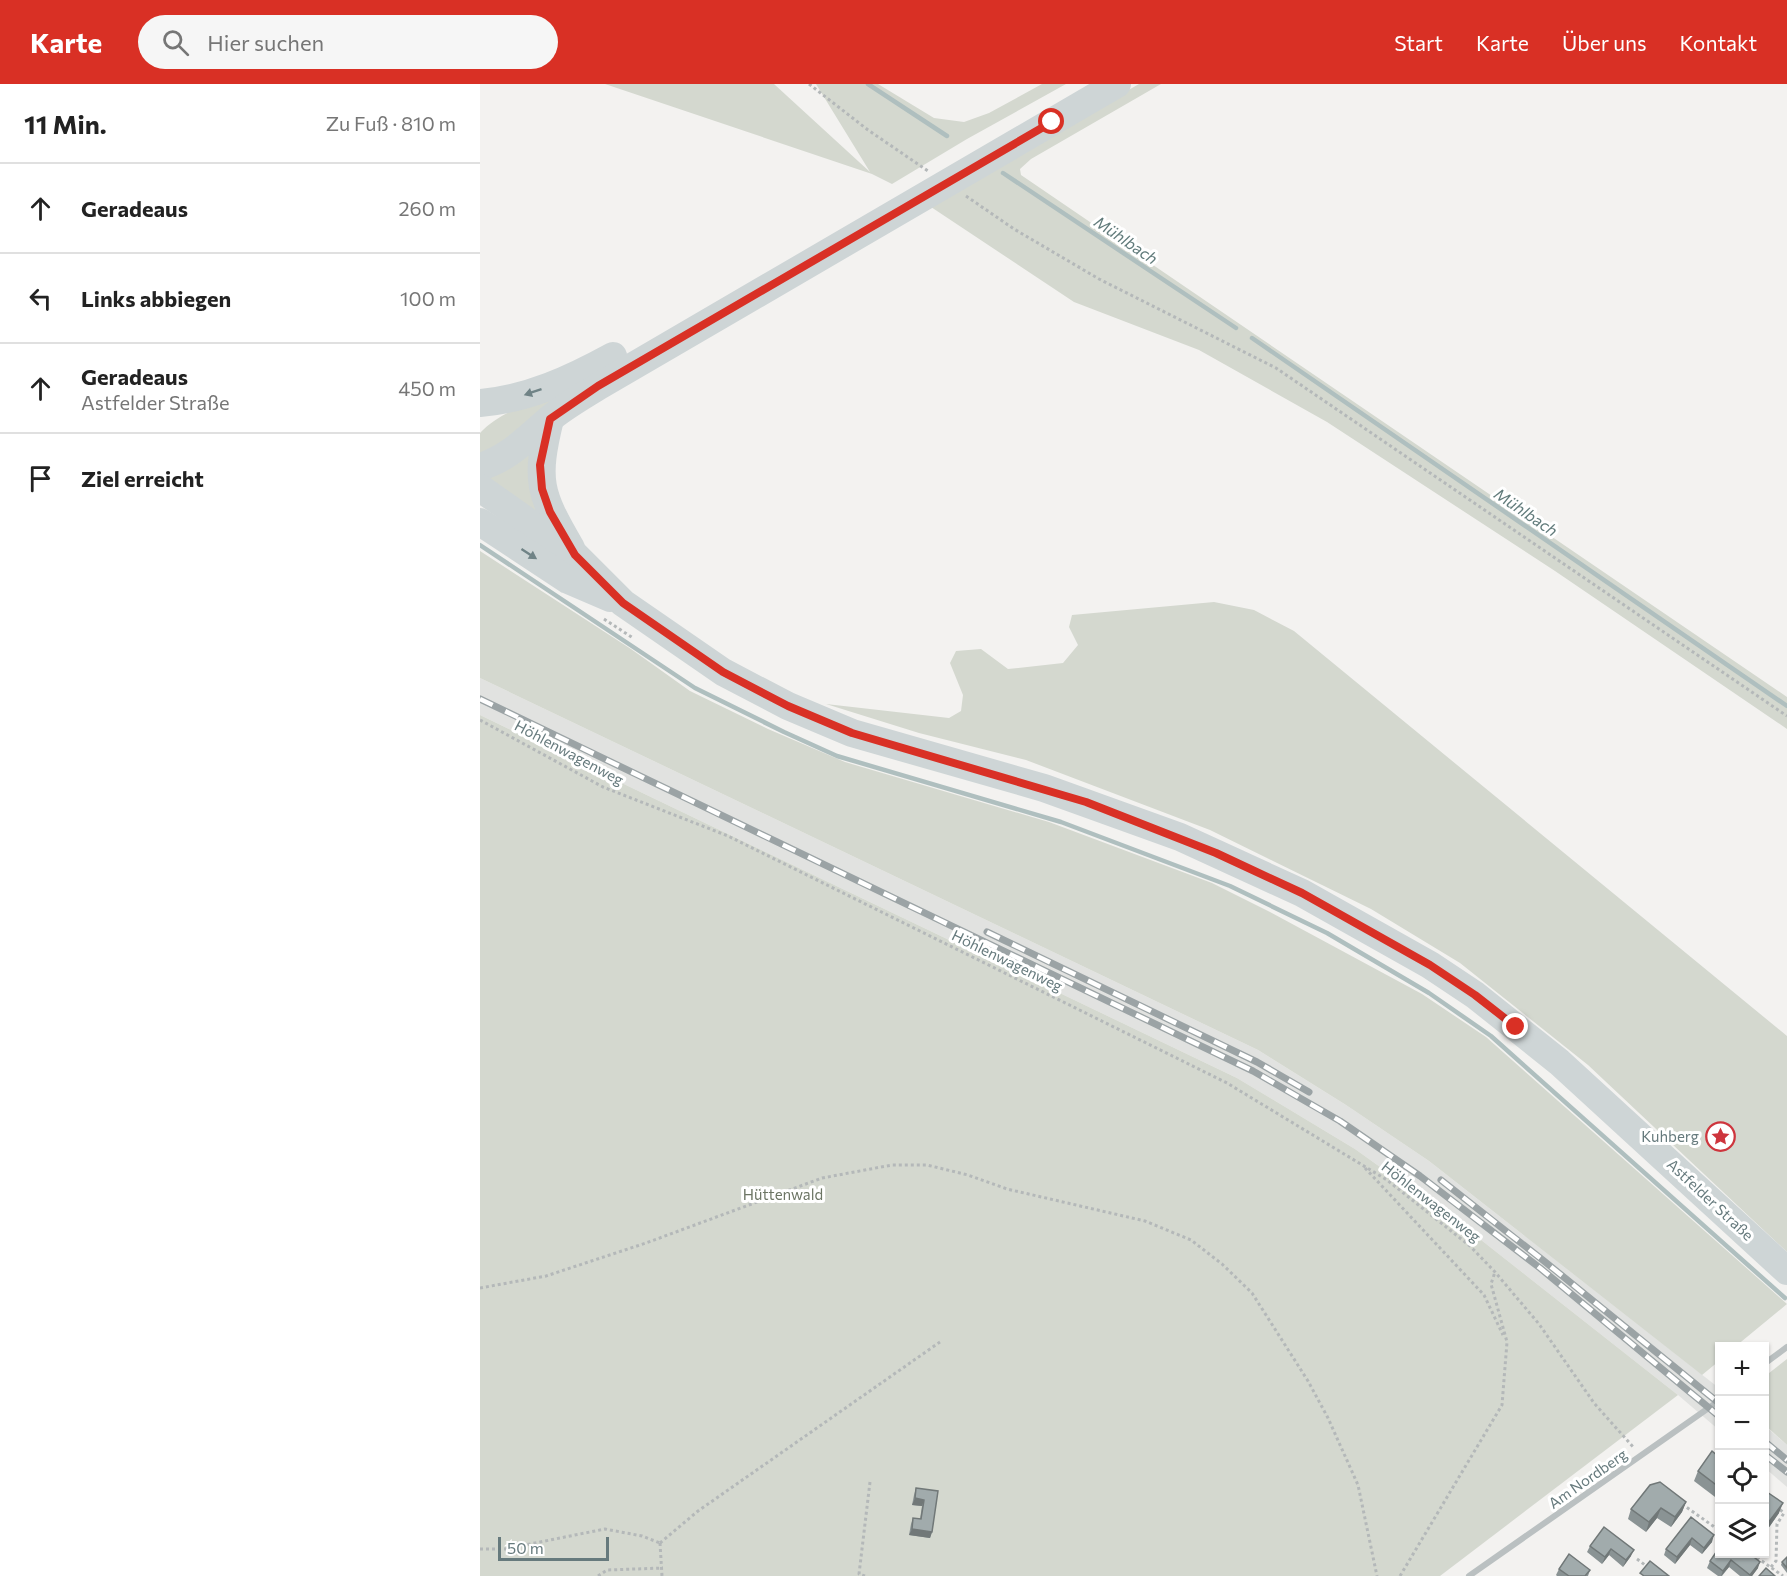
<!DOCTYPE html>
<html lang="de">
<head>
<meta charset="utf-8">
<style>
  :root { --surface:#fff; --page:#f6f6f6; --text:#222; --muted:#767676; --line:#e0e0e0; --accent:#d93025 }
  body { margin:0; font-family:Commissioner,sans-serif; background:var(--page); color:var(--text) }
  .controls { position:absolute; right:18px; bottom:18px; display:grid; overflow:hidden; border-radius:0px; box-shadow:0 2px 4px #0004 }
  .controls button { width:54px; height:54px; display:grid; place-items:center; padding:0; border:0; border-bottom:2px solid var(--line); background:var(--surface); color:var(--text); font:30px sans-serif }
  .scale { position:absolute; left:18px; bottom:15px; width:111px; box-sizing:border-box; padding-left:6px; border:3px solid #667a7d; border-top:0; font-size:16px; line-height:21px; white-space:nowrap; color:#667a7d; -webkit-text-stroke:4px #fff; paint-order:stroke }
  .stop { position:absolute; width:18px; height:18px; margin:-14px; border:4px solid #d93025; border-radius:50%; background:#fff }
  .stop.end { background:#d93025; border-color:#fff; box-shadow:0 2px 6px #0008 }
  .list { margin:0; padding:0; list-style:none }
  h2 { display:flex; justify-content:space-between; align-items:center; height:78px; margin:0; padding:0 24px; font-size:26px }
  h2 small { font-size:20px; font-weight:400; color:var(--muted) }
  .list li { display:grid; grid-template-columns:39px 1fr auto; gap:18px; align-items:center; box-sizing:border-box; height:90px; padding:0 24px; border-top:2px solid var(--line) }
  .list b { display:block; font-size:22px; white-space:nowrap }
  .list p { margin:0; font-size:20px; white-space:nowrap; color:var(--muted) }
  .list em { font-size:20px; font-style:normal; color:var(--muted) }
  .icon { flex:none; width:33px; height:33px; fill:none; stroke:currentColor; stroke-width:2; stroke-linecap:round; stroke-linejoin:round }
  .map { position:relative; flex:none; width:1307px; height:1492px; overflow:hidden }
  header { display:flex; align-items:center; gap:36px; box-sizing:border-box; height:84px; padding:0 30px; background:var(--accent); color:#fff }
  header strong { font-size:28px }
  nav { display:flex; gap:33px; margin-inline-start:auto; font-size:21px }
  .search { width:420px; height:54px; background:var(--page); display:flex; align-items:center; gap:15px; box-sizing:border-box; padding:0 21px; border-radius:33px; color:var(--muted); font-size:22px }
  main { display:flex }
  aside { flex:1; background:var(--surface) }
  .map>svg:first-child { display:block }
  .built { fill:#e1e2e0 }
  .green { fill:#d4d8cf }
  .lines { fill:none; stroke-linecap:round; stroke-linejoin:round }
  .stream { stroke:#afbfbf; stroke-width:4.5 }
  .path { stroke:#b4b8b9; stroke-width:3; stroke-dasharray:3 3; stroke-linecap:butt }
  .street { stroke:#bac0c1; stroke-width:6 }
  .primary { stroke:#ced5d6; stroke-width:28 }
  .rail-casing { stroke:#9ba3a5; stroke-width:7 }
  .rail { stroke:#fff; stroke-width:4.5; stroke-dasharray:14; stroke-linecap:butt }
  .wall { fill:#8a9394 }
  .shaded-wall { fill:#717878 }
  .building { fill:#a1abac; stroke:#717878; stroke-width:1.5 }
  .oneway { fill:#708386 }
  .route { stroke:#d93025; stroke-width:8 }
  .labels { text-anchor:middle; stroke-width:6; stroke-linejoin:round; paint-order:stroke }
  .street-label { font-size:15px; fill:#667a7d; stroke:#fff }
  .poi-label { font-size:15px; fill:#667a7d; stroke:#fff; text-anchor:end }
  .park-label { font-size:15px; fill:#6c7564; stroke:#fff }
  .water-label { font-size:16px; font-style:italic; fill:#617b7b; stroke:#fff }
</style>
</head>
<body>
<header>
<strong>Karte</strong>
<div class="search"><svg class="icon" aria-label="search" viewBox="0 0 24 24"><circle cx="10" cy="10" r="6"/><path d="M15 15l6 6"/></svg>Hier suchen</div>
<nav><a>Start</a><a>Karte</a><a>Über uns</a><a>Kontakt</a></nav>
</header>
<main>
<aside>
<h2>11 Min.<small>Zu Fuß · 810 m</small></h2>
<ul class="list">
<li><svg class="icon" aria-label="ahead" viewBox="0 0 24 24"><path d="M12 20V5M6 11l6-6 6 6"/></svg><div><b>Geradeaus</b></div><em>260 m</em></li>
<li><svg class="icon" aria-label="left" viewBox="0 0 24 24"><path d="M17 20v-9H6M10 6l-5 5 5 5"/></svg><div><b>Links abbiegen</b></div><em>100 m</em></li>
<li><svg class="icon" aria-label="ahead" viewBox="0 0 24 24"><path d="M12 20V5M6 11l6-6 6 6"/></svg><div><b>Geradeaus</b><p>Astfelder Straße</p></div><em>450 m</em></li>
<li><svg class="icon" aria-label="arrive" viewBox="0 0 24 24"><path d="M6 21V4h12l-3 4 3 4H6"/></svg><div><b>Ziel erreicht</b></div></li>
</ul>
</aside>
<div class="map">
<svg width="1307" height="1492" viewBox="0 0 1307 1492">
  <rect width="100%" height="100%" fill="#f3f2f0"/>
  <g class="built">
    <polygon points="0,594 778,966 866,1021 949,1077 1239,1304 1239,1346 1198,1311 991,1148 875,1065 757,994 0,631"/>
    <polygon points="1284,1341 1307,1361 1307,1403 1285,1384"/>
  </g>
  <g class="green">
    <polygon points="125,0 294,0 390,88 336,0 398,0 454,34 484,38 509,29 562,0 586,0 487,55 412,100 392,90"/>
    <polygon points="659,0 681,0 551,75 540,85 541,91 1307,613 1307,645 1075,487 847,338 719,266 594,218 448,121"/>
    <path d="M81,309L43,346L0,371V349C21,326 53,319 81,309Z"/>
    <polygon points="56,361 58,431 2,394"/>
    <polygon points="0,467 151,565 210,607 288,645 365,678 569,738 732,799 790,828 942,910 1006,953 1307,1220 1256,1262 1240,1262 1239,1277 1222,1291 949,1077 866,1021 778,966 0,594"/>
    <polygon points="734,518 774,526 814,547 1307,952 1307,1168 1108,981 980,879 891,825 730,746 546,676 439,649 346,620 469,634 481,627 483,611 470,579 476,567 501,565 528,585 583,579 598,561 589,543 592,531"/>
    <polygon points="0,631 757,994 875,1065 991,1148 1198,1311 960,1492 0,1492"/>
    <polygon points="1307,1275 1307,1361 1285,1341 1284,1293"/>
  </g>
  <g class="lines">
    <g class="stream">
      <polyline points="388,0 467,52"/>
      <polyline points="523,89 756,244"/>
      <polyline points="772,254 1307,622"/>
      <polyline points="0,461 215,604 304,648 357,672 581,738 750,802 847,849 949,909 1011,952 1305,1214"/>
    </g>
    <g class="path">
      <polyline points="329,0 388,46 448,87"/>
      <polyline points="486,112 534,145 619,195 796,284 1307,632"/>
      <polyline points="124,535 153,554"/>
      <polyline points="0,636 123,703 248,752 747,999 907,1096 990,1162 1015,1188 1059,1240 1114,1319 1154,1364"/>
      <polyline points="885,1084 1004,1211 1023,1251"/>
      <polyline points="0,1204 66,1192 166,1159 342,1094 412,1081 447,1081 488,1091 527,1105 665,1137 711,1156 742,1180 772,1209 828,1297 848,1334 878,1401 897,1492"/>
      <polyline points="1202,1420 1240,1447"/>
      <polyline points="180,1459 218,1427 460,1258"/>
      <polyline points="180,1459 182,1492"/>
      <polyline points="0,1465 25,1465 125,1445 162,1452 180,1459"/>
      <polyline points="1272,1470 1303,1492"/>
      <polyline points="1157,1475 1169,1484"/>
      <polyline points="1291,1483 1296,1477 1297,1440 1304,1429 1298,1424"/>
      <polyline points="118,1492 127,1486 183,1484"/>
      <polyline points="385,1492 379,1490 390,1398"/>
      <polyline points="920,1492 1022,1321 1027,1258 1011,1200 1015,1188"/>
    </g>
    <g class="street">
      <polyline points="1284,1280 1307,1263"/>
      <polyline points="989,1492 1240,1316"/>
    </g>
    <g class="primary">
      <path d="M0,319C48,315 91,295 133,272"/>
      <path d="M70,335C55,397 59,409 91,464"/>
      <path d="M0,383C30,374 49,352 72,333C87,321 103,312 119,302L637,0"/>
      <polyline points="0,404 95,471 143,519 243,588 308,622 372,649 564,704 700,753 822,809 950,881 995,911 1079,978 1307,1187"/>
      <polyline points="0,438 88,496 130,514"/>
    </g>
    <defs>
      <g id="rail">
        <polyline points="0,615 773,987 860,1037 940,1092 1060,1184 1240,1333"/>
        <polyline points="507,848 777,978 829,1008"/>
        <polyline points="961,1096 1064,1177 1240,1320"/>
        <polyline points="1284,1357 1307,1376"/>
        <polyline points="1284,1370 1307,1388"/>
      </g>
    </defs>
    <use href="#rail" class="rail-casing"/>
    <use href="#rail" class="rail"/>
  </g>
  <g class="wall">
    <polygon points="1239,1373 1239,1416 1214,1397 1218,1387"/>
    <polygon points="436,1404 458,1407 452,1448 450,1454 429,1451 431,1440 433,1434 440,1435 442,1422 432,1421 434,1411"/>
    <polygon points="1284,1406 1299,1429 1285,1449 1284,1449"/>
    <polygon points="1206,1418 1202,1428 1191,1443 1177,1434 1166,1448 1148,1435 1151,1425"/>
    <polygon points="1211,1433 1232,1458 1222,1470 1210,1461 1195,1480 1184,1471 1186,1465"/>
    <polygon points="1124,1443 1151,1472 1143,1483 1129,1471 1122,1480 1107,1468 1110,1462"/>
    <polygon points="1239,1464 1278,1484 1272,1492 1260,1492 1249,1483 1242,1492 1238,1492 1227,1484 1230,1477"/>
    <polygon points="1307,1473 1307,1489 1301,1481 1302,1478"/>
    <polygon points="1079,1485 1110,1486 1108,1492 1077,1492 1076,1491"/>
  </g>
  <g class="shaded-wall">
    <polygon points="435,1414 444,1416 442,1422 432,1421"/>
    <polygon points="1206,1418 1202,1428 1191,1443 1195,1433"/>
    <polygon points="1303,1419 1299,1429 1285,1449 1288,1439"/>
    <polygon points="1181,1424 1177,1434 1166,1448 1169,1438"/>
    <polygon points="432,1445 452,1448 450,1454 429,1451"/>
    <polygon points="1234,1451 1232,1458 1222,1470 1224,1464"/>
    <polygon points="1212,1454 1210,1461 1195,1480 1197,1473"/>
    <polygon points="1131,1465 1129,1471 1122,1480 1125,1473"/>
    <polygon points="1154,1466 1151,1472 1143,1483 1146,1476"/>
    <polygon points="1251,1476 1249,1483 1241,1492 1243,1487"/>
    <polygon points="1280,1478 1278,1484 1272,1492 1270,1492"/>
  </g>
  <g class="building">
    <polygon points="1232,1367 1239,1373 1239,1403 1218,1387"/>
    <polygon points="1180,1398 1206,1418 1195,1433 1181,1424 1169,1438 1151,1425 1170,1401"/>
    <polygon points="436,1404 458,1407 452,1448 432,1445 433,1434 441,1435 444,1416 435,1414"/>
    <polygon points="1284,1406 1303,1419 1288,1439 1284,1436"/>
    <polygon points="1211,1433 1234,1451 1224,1464 1212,1454 1197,1473 1186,1465"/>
    <polygon points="1124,1443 1154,1466 1146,1476 1131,1465 1125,1473 1110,1462"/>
    <polygon points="1239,1464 1239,1470 1270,1470 1280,1478 1270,1491 1251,1476 1243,1487 1230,1477"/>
    <polygon points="1089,1470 1110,1486 1105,1492 1089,1492 1079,1485"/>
    <polygon points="1307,1473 1307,1484 1302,1478"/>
    <polygon points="1170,1477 1189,1492 1164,1492 1160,1489"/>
    <polygon points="1286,1484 1295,1492 1279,1492"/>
  </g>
  <defs><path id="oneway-solid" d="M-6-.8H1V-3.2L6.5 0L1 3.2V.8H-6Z" transform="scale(1.5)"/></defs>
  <g class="oneway">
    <use href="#oneway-solid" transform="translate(53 308) rotate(161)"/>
    <use href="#oneway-solid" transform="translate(49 470) rotate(33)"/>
  </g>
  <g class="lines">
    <polyline class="route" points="572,38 118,302 70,335 60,381 62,405 70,428 95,471 143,519 243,588 308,622 372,649 606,718 736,769 822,809 950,881 995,911 1036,943"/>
  </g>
  <defs>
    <symbol id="sight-ring" viewBox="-11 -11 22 22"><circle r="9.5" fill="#fff" stroke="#ce353d" stroke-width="1.5"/><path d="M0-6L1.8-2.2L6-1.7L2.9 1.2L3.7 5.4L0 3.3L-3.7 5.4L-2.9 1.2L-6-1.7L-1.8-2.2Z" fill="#ce353d"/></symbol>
  </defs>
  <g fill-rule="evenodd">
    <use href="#sight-ring" x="1224" y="1036" width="33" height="33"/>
  </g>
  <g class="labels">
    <g class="street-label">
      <text transform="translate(89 669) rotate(28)" y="5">Höhlenwagenweg</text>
      <text transform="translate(527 877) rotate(26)" y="5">Höhlenwagenweg</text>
      <text transform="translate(1230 1116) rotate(43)" y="5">Astfelder Straße</text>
      <text transform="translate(951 1118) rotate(38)" y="5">Höhlenwagenweg</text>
      <text transform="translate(1108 1395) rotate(-35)" y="5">Am Nordberg</text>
    </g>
    <g class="poi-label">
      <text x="1219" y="1058">Kuhberg</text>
    </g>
    <g class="park-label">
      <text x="303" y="1116">Hüttenwald</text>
    </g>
    <g class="water-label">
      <text transform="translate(646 156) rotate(34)" y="6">Mühlbach</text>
      <text transform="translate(1046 428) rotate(34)" y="6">Mühlbach</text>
    </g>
  </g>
</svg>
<div class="controls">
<button>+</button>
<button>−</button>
<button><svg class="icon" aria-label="locate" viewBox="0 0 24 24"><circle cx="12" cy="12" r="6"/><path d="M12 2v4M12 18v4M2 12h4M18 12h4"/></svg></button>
<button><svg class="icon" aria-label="layers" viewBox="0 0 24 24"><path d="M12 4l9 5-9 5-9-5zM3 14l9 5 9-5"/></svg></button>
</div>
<div class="scale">50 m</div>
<div class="stop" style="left:572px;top:38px"></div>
<div class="stop end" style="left:1036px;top:943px"></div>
</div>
</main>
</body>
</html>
